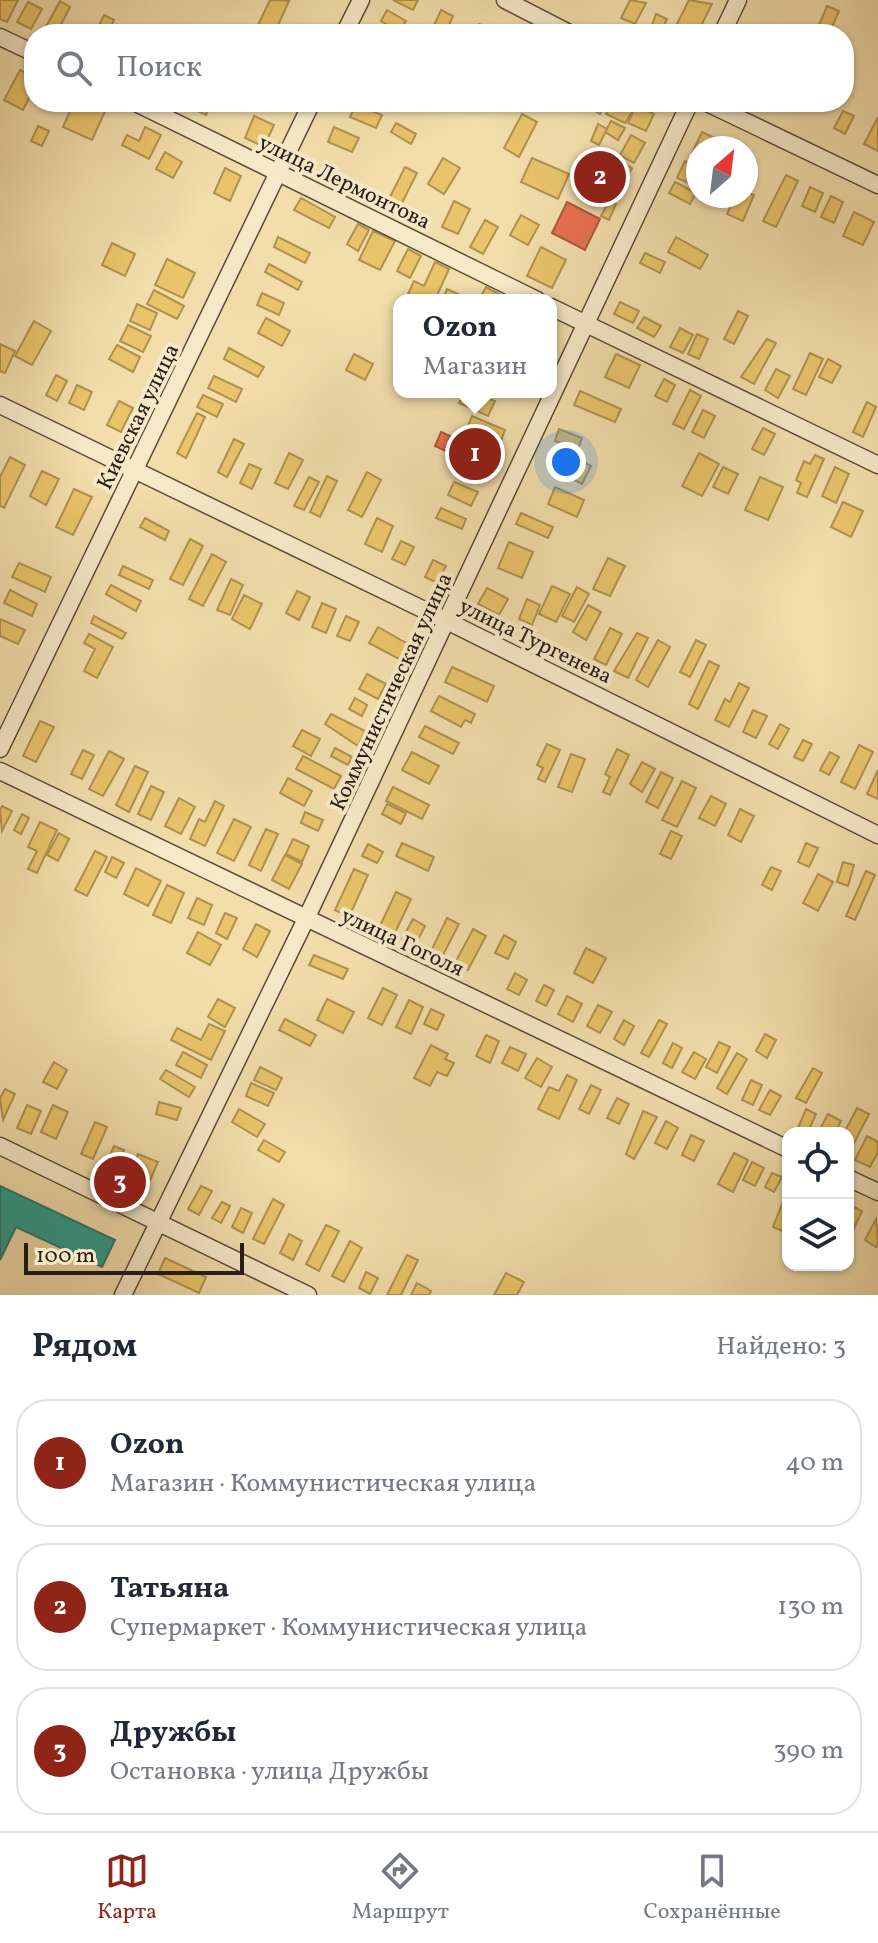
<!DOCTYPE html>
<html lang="ru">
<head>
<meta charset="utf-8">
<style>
  :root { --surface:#fff; --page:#f2f2f3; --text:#1f2937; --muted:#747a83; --line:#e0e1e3; --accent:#8f2418 }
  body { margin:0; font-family:Vollkorn,serif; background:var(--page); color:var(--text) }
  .controls { position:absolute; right:24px; bottom:24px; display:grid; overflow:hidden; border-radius:16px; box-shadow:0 2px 6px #0004 }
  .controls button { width:72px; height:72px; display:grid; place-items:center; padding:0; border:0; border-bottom:2px solid var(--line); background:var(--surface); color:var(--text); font:40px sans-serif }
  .compass { position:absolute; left:686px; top:136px; width:72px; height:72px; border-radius:50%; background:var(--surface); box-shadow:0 2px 6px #0004; rotate:28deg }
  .scale { position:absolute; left:24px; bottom:20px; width:220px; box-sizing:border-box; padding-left:8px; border:4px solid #281d17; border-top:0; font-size:22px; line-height:28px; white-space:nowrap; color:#281d17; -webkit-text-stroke:6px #f7e9c8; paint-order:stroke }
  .you { position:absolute; left:566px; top:462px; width:28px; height:28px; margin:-20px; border:6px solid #fff; border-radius:50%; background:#1a73e8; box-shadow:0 0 0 12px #1a73e833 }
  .badge { display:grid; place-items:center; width:52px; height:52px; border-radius:50%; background:var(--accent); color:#fff; font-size:26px; font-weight:700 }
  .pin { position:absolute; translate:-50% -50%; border:4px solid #fff; box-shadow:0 2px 8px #0006 }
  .popup { position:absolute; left:393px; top:294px; width:164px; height:104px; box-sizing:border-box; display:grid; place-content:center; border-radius:16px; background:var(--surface); filter:drop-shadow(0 2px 6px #0005); font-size:26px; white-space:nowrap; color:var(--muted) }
  .popup b { font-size:30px; color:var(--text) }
  .popup::after { content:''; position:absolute; left:50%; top:100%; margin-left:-16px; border:16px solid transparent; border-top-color:var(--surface) }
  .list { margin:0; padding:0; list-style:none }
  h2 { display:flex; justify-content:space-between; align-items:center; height:104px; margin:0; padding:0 32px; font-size:34px }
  h2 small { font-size:26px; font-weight:400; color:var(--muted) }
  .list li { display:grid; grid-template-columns:52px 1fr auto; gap:24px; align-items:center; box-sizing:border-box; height:128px; margin:0 16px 16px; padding:0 16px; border:2px solid var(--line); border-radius:32px }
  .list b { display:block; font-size:30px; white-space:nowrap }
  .list p { margin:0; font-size:26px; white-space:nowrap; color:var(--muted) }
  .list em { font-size:26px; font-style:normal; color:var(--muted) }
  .icon { flex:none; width:44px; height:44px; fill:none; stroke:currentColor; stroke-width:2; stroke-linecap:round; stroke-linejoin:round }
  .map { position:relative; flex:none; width:878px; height:1295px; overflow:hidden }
  .search { position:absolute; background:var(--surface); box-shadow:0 2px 6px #0004; left:24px; right:24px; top:24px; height:88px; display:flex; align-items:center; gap:20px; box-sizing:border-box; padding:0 28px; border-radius:32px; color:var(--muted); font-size:30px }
  .sheet { height:536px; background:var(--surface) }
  nav { display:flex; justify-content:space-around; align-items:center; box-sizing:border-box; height:112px; border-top:2px solid var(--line); background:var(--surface); font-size:22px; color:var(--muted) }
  nav a { display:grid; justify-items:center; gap:4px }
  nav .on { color:var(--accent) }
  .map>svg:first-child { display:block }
  .homes { fill:#e9c46a; stroke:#af9251; stroke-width:2 }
  .shops { fill:#e76f51; stroke:#ae5640; stroke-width:2 }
  .schools { fill:#2a9d8f; stroke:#29776b; stroke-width:2 }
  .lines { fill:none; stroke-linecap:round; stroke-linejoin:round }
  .minor-casing { stroke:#5a4d3c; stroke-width:19 }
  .minor { stroke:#f7e9c8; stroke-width:16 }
  .labels { text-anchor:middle; stroke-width:8; stroke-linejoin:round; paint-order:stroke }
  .street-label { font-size:22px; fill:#281d17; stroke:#f7e9c8 }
</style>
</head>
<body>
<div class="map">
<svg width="878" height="1295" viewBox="0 0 878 1295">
  <rect width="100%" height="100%" fill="#f2ddab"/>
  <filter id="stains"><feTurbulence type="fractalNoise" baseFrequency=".0025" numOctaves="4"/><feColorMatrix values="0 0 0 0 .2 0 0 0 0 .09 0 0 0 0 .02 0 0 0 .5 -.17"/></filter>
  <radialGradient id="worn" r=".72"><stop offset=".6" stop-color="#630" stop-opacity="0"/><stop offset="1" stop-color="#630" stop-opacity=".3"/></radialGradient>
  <g class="homes">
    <polygon points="0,0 18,0 7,22 0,19"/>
    <polygon points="270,0 289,1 274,34 256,29"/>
    <polygon points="393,0 418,0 413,10"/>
    <polygon points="630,0 646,3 635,24 621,18"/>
    <polygon points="689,0 712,4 697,34 672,34"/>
    <polygon points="60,1 70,7 56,34 42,34"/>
    <polygon points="28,2 42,9 31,29 17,22"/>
    <polygon points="827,6 839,11 829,34 817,30"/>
    <polygon points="387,10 406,21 399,32 381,21"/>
    <polygon points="441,10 453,16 445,34 434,34 431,32"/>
    <polygon points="656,14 667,19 660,34 649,34"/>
    <polygon points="104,15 114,20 107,34 95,34"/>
    <polygon points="479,24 492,30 490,34 474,34"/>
    <polygon points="20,70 34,77 34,88 23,110 4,100"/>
    <polygon points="74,102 95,102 107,107 92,140 63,127"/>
    <polygon points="194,102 212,102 206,115 191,108"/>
    <polygon points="593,102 606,102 600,114 589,108"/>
    <polygon points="612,102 636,106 625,123 606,114"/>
    <polygon points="723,102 746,102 742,111"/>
    <polygon points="356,105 382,115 376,128 350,117"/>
    <polygon points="636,106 654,114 646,131 628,123"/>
    <polygon points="843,111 854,116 845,134 834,128"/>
    <polygon points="522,114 537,122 519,157 504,148"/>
    <polygon points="254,116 274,125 264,147 245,138"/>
    <polygon points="878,117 878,151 864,144"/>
    <polygon points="611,121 625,128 618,140 605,132"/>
    <polygon points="396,123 416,134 411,144 391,132"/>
    <polygon points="598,124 607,129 599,145 591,141"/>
    <polygon points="38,126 49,131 42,146 31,141"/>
    <polygon points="145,127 161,135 149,159 122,145 127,135 139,141"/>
    <polygon points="334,127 359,138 352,152 328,142"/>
    <polygon points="702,132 735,148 698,148 697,155 692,153"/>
    <polygon points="631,135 645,143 634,163 620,155"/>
    <polygon points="165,152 182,162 173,178 156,169"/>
    <polygon points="443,158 460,168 444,194 428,184"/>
    <polygon points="532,158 569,174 558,199 521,182"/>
    <polygon points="685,161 698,167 698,187 677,178"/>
    <polygon points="624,163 632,168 619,191 611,186"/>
    <polygon points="405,167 417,173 399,209 387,203"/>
    <polygon points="225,168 241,176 230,201 214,193"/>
    <polygon points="786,175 798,181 776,227 763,221"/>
    <polygon points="675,182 696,193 690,204 669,193"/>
    <polygon points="810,187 823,193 815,212 802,206"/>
    <polygon points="746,192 754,195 743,221 727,214 735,196 746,196"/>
    <polygon points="831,196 843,202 834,223 821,217"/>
    <polygon points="301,198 335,217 329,228 294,210"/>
    <polygon points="454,201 470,209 458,234 442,227"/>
    <polygon points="609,201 616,204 609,220 601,216"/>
    <polygon points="854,212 874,222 863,245 843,236"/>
    <polygon points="521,215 539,225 528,245 510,235"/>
    <polygon points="485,220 498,227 483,254 470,247"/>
    <polygon points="358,224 369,230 358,251 347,244"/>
    <polygon points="373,231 395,241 380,270 359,260"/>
    <polygon points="278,237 310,253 305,263 274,247"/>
    <polygon points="676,237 708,255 700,269 668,252"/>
    <polygon points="112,243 135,254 125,276 102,265"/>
    <polygon points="541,247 566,260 552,288 527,276"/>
    <polygon points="408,249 421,256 410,278 397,271"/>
    <polygon points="645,253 665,262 660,273 640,263"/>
    <polygon points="167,259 195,273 183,298 155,285"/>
    <polygon points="435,262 449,269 435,300 421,300 408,294 414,281 424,286"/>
    <polygon points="269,264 302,282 298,290 265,272"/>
    <polygon points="486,287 499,294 495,300 479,300"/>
    <polygon points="447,289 458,294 455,300 442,300"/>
    <polygon points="154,290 184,306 177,319 147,304"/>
    <polygon points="262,293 284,303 279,315 257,305"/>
    <polygon points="620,302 639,311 633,323 614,314"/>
    <polygon points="137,304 157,313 150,330 130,321"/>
    <polygon points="738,311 748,316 734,344 724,339"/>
    <polygon points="644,317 661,326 654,337 637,328"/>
    <polygon points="266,318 290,331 282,346 258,333"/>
    <polygon points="34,321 51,331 32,365 15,356"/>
    <polygon points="128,325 151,336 143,352 120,341"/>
    <polygon points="680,328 693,335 683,353 670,347"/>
    <polygon points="697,334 708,339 699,359 688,354"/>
    <polygon points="767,339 776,343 754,384 741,377"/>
    <polygon points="0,344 15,351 5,373 0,371"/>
    <polygon points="117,345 140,357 133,372 109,359"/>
    <polygon points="229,348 264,367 258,377 224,359"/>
    <polygon points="810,353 823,359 806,395 793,389"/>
    <polygon points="354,354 373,364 365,380 346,370"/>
    <polygon points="616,354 640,365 629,388 605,377"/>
    <polygon points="828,359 841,366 832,383 819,377"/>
    <polygon points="776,369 790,376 778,398 765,390"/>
    <polygon points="56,375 67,381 57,401 46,395"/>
    <polygon points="214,376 242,389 236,402 208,388"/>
    <polygon points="664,379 675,385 667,402 655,396"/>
    <polygon points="77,385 92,392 84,410 69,403"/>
    <polygon points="690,390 701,396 684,429 673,424"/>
    <polygon points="580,391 621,409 615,422 574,405"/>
    <polygon points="464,392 495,401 488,416 459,403"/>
    <polygon points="203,395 223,404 217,417 197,407"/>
    <polygon points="119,401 133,408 121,432 107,425"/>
    <polygon points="867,402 876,407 863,437 853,432"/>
    <polygon points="703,410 715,416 704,438 692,432"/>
    <polygon points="197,413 205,417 186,458 177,453"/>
    <polygon points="472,416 505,430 501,441 468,426"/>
    <polygon points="763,428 775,434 764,455 752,449"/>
    <polygon points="559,429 582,438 578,449 555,441"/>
    <polygon points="234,439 244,444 227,477 218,472"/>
    <polygon points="289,453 303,460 288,489 275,483"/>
    <polygon points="699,453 719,464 702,496 682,486"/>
    <polygon points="567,454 591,466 582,484 558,472"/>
    <polygon points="815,455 824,459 807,497 797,493 801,483 796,480 804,461 810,464"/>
    <polygon points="10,457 25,465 4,508 0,506 0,477"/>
    <polygon points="249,464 261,469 252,489 240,483"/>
    <polygon points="723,467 738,474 728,494 713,487"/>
    <polygon points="835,467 849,474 836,503 822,496"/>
    <polygon points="42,471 59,479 46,505 30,496"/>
    <polygon points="367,472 381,480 362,517 348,510"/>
    <polygon points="327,476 337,481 320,517 310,512"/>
    <polygon points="309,477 319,482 304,510 294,506"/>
    <polygon points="760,477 783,487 768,520 745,510"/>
    <polygon points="454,482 478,492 471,506 448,495"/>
    <polygon points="555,487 584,500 577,517 548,504"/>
    <polygon points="74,489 92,497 73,535 56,527"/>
    <polygon points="843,502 863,511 851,537 831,527"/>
    <polygon points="441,508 466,519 462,529 436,518"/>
    <polygon points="521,513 553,527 548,538 516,524"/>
    <polygon points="145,518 169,531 165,540 140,527"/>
    <polygon points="377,518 393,526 382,552 365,544"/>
    <polygon points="190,539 203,546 183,585 170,579"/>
    <polygon points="401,541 414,547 405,565 392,559"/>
    <polygon points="509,542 533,552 522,578 498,568"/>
    <polygon points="212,554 226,562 203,606 189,599"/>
    <polygon points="608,558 625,566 610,596 593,589"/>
    <polygon points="433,560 446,566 437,583 425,577"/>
    <polygon points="19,563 51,577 45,592 12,577"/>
    <polygon points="123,566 153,580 149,589 119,575"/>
    <polygon points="231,579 243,585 230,615 217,610"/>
    <polygon points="111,585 141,601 136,611 106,594"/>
    <polygon points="552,586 570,594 556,622 539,614"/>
    <polygon points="577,587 589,594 574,622 562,616"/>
    <polygon points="487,588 508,599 499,615 478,604"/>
    <polygon points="10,590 37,604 32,616 4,603"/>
    <polygon points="297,591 310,597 299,620 286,613"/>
    <polygon points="244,595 262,604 250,629 232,619"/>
    <polygon points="527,599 540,605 532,625 519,619"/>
    <polygon points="322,603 336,609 326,633 312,627"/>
    <polygon points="588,605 601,612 586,640 573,632"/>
    <polygon points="94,616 126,633 122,639 91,623"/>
    <polygon points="346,616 359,622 350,641 337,636"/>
    <polygon points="0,619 25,630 18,644 0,636"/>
    <polygon points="378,627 408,644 399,659 369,643"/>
    <polygon points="610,628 622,634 606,665 594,659"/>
    <polygon points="637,633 648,638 628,678 614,671"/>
    <polygon points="89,634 113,647 97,678 84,671 95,649 84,643"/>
    <polygon points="658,640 670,647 648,687 636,680"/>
    <polygon points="696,640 706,645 690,677 680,672"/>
    <polygon points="709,661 719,666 698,709 689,704"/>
    <polygon points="452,667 494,686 487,702 445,682"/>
    <polygon points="367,674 386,684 378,699 359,689"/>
    <polygon points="739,683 749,688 729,727 715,720 725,699 730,702"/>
    <polygon points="439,696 475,714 471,723 465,720 461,727 431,711"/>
    <polygon points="355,698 367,705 362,716 349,709"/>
    <polygon points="753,710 767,716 756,738 743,732"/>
    <polygon points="331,714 365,731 358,746 325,724"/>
    <polygon points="40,721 54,727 36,762 23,756"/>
    <polygon points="780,724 789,729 778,749 769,744"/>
    <polygon points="425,726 459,743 453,754 419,737"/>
    <polygon points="302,730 320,739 311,756 293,746"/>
    <polygon points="803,740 812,744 803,761 794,757"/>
    <polygon points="547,744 560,750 545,782 538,779 543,768 537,765"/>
    <polygon points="859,745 873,752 855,789 841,782"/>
    <polygon points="335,748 352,757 348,765 331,756"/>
    <polygon points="617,749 629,755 610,795 603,792 610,777 605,774"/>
    <polygon points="83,750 94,755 82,779 71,774"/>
    <polygon points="109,751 124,759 103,796 89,789"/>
    <polygon points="412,752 439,766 429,784 402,770"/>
    <polygon points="830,752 839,757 829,775 820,770"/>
    <polygon points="571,754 585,759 572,792 558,787"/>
    <polygon points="303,756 341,776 334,789 296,769"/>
    <polygon points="642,762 655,769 642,792 630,784"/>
    <polygon points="135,766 148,772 129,812 116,805"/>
    <polygon points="878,770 878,799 867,794"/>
    <polygon points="661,772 673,778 658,808 646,802"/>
    <polygon points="288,778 312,791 304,806 280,793"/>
    <polygon points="682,781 696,788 677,827 662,820"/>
    <polygon points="151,786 164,792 151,820 138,814"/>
    <polygon points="393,787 429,805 422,819 386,801"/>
    <polygon points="711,796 726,804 715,826 699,818"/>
    <polygon points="179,798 195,807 181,834 165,826"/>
    <polygon points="215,801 224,806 205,846 190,839 199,819 205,822"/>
    <polygon points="387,804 406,813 401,824 382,814"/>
    <polygon points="2,806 12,811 2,831 0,810"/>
    <polygon points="740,809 754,816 741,842 728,835"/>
    <polygon points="305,812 323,820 318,831 301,823"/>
    <polygon points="22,814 29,818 21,834 14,830"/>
    <polygon points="234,819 251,827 234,861 217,853"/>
    <polygon points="40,822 57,830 37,873 28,869 37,851 28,847"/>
    <polygon points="266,829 278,834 261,871 249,865"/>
    <polygon points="671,831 682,836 671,859 660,854"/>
    <polygon points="59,833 69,839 58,861 47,855"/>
    <polygon points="293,839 309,846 302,862 286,854"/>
    <polygon points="402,843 434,857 428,871 396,856"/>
    <polygon points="806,843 818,848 809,867 798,862"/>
    <polygon points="368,844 383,852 377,863 362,856"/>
    <polygon points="95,851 107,857 87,896 75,890"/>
    <polygon points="285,855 302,864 289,889 272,880"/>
    <polygon points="112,857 124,863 116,878 105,872"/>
    <polygon points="843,862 854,865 848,886 837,882"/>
    <polygon points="771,867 781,871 772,890 762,885"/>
    <polygon points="136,868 161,881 148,906 124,894"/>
    <polygon points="354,869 368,875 349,917 335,910"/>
    <polygon points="866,871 875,875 855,920 846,916"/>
    <polygon points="818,874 833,882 818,911 803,903"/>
    <polygon points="167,885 184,893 171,923 153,915"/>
    <polygon points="396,892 411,899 393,937 378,930"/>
    <polygon points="197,898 212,905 204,925 188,918"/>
    <polygon points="225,913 237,918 227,939 216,933"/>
    <polygon points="447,918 459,924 441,959 430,953"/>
    <polygon points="413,919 425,926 415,946 402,939"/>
    <polygon points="256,924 270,931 257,957 243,949"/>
    <polygon points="473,929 486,936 468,970 455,963"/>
    <polygon points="198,932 221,945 210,965 187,953"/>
    <polygon points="504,935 516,942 508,959 495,953"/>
    <polygon points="586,948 606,958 593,983 574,973"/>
    <polygon points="314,955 348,969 343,979 309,965"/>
    <polygon points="515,973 527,980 519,995 507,989"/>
    <polygon points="544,985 554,990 546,1006 536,1001"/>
    <polygon points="383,988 397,995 382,1025 368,1018"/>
    <polygon points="567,996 582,1004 573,1022 558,1014"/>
    <polygon points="218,999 235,1008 225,1027 208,1017"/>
    <polygon points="327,999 354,1012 343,1033 317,1020"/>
    <polygon points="409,1000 423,1007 411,1034 396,1027"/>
    <polygon points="598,1005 612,1012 600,1033 587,1026"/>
    <polygon points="431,1009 444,1015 437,1030 424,1024"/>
    <polygon points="285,1019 316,1035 310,1046 279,1030"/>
    <polygon points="624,1020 634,1026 624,1045 614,1039"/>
    <polygon points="659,1020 667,1024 649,1057 641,1053"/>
    <polygon points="209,1024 225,1031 211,1060 171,1040 177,1028 201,1040"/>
    <polygon points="765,1034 776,1040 767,1058 756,1051"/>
    <polygon points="486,1035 499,1041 490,1063 476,1056"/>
    <polygon points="719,1042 730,1047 717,1073 706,1067"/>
    <polygon points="673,1043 682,1048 672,1068 663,1063"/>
    <polygon points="431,1045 448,1054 445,1059 454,1063 447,1076 437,1072 430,1086 414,1078"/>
    <polygon points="510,1047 526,1054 518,1071 502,1063"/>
    <polygon points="183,1052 207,1065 201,1078 176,1065"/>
    <polygon points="694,1052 706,1059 695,1079 682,1072"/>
    <polygon points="737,1053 747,1059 727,1094 717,1088"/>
    <polygon points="537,1058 552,1067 541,1087 525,1078"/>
    <polygon points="54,1062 67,1070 57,1089 43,1082"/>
    <polygon points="260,1067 282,1078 276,1090 254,1080"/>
    <polygon points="813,1068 822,1073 806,1103 796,1098"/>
    <polygon points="166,1070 195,1087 189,1097 160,1079"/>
    <polygon points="567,1075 577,1080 559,1119 538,1109 549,1087 559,1091"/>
    <polygon points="751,1080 762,1085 753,1105 742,1100"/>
    <polygon points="251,1083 274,1093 268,1106 246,1096"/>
    <polygon points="591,1085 601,1090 589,1114 579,1109"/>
    <polygon points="5,1089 15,1094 3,1120 0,1098"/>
    <polygon points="770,1090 781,1096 770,1115 759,1110"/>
    <polygon points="617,1098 629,1104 619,1124 607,1118"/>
    <polygon points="159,1102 181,1108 177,1120 156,1114"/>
    <polygon points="27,1105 41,1111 31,1134 17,1128"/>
    <polygon points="53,1105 68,1112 56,1139 41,1132"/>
    <polygon points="857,1108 869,1114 851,1149 848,1133 844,1133"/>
    <polygon points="239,1109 265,1124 257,1137 232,1122"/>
    <polygon points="806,1109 816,1114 808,1132 798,1128"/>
    <polygon points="643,1111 657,1117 634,1159 626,1154"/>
    <polygon points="828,1114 841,1121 835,1133 818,1133"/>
    <polygon points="666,1121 678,1128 667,1149 655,1143"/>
    <polygon points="95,1122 107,1127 93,1159 81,1154"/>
    <polygon points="691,1135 704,1141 694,1161 682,1155"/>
    <polygon points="867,1136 878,1142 878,1152 870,1167 855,1160"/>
    <polygon points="264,1140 285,1152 279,1162 258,1150"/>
    <polygon points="114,1146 124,1150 114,1172 105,1167"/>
    <polygon points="734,1153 748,1160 733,1192 718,1184"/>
    <polygon points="138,1154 158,1162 147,1187 128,1178"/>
    <polygon points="752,1162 764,1168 755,1186 743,1180"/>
    <polygon points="772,1173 782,1177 774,1192 765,1187"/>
    <polygon points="201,1186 212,1191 199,1215 188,1209"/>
    <polygon points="788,1189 788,1220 782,1231 773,1227"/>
    <polygon points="273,1199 284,1205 264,1244 253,1239"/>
    <polygon points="222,1202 230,1206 221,1223 212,1218"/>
    <polygon points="850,1205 862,1211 848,1241 848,1210"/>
    <polygon points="241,1208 252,1213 243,1233 232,1227"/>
    <polygon points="876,1219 878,1243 876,1247 865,1240"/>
    <polygon points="326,1225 339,1231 319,1271 306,1264"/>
    <polygon points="289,1234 302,1241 293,1260 280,1253"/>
    <polygon points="350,1241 362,1248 344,1282 332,1276"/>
    <polygon points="407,1255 418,1260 401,1295 387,1295"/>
    <polygon points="165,1258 206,1277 199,1293 158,1274"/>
    <polygon points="366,1272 378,1278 370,1294 359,1288"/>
    <polygon points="506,1273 524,1282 517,1295 494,1295"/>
    <polygon points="417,1283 431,1291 429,1295 411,1295"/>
  </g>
  <g class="shops">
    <polygon points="567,202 600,219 585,250 552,233"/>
    <polygon points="441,432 485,452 478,466 435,446"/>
  </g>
  <polygon class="schools" points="0,1186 115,1240 102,1267 16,1227 0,1260"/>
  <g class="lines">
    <defs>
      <g id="minor">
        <polyline points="505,0 571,34"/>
        <polyline points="344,34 361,0"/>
        <polyline points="722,34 738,0"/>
        <polyline points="0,37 34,53"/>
        <polyline points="134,102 537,300"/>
        <polyline points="705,102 878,185"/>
        <polyline points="551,307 878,465"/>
        <polyline points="0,405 447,621 878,835"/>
        <polyline points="0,749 312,102"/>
        <polyline points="0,771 788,1149"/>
        <polyline points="0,1146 308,1295"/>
        <polyline points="848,1178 878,1192"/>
        <polyline points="123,1295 306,919 690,102"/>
      </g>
    </defs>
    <use href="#minor" class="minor-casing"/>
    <use href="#minor" class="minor"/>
  </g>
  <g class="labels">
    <g class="street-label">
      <text transform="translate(345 181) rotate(26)" y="8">улица Лермонтова</text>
      <text transform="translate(137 416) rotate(-64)" y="8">Киевская улица</text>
      <text transform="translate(536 640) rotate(26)" y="8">улица Тургенева</text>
      <text transform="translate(390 691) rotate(-65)" y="8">Коммунистическая улица</text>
      <text transform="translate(403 941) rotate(25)" y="8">улица Гоголя</text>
    </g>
  </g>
  <rect width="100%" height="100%" filter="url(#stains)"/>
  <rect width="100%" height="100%" fill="url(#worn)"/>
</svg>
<div class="controls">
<button><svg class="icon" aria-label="locate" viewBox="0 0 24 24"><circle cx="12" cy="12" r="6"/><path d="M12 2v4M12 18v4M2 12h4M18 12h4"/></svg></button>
<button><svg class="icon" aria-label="layers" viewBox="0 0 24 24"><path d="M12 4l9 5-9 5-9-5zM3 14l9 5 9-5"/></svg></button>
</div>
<svg class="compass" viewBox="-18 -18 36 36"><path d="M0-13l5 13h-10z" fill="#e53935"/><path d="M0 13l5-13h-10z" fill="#747a83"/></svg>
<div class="scale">100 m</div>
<div class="you"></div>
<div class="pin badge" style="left:475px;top:454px">1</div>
<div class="popup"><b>Ozon</b>Магазин</div>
<div class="pin badge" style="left:600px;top:177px">2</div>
<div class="pin badge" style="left:120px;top:1182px">3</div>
<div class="search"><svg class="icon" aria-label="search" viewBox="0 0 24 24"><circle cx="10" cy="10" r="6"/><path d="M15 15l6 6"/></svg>Поиск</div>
</div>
<section class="sheet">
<h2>Рядом<small>Найдено: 3</small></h2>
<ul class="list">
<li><span class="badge">1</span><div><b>Ozon</b><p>Магазин · Коммунистическая улица</p></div><em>40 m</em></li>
<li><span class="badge">2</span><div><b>Татьяна</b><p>Супермаркет · Коммунистическая улица</p></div><em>130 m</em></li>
<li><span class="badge">3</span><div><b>Дружбы</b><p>Остановка · улица Дружбы</p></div><em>390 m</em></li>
</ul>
</section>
<nav>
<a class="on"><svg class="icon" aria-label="map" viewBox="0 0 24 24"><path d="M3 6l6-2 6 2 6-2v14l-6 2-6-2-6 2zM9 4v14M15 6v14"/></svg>Карта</a>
<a><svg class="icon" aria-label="directions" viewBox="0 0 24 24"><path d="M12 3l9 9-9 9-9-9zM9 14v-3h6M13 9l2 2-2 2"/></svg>Маршрут</a>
<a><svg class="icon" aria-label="saved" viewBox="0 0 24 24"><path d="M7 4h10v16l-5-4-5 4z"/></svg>Сохранённые</a>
</nav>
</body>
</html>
